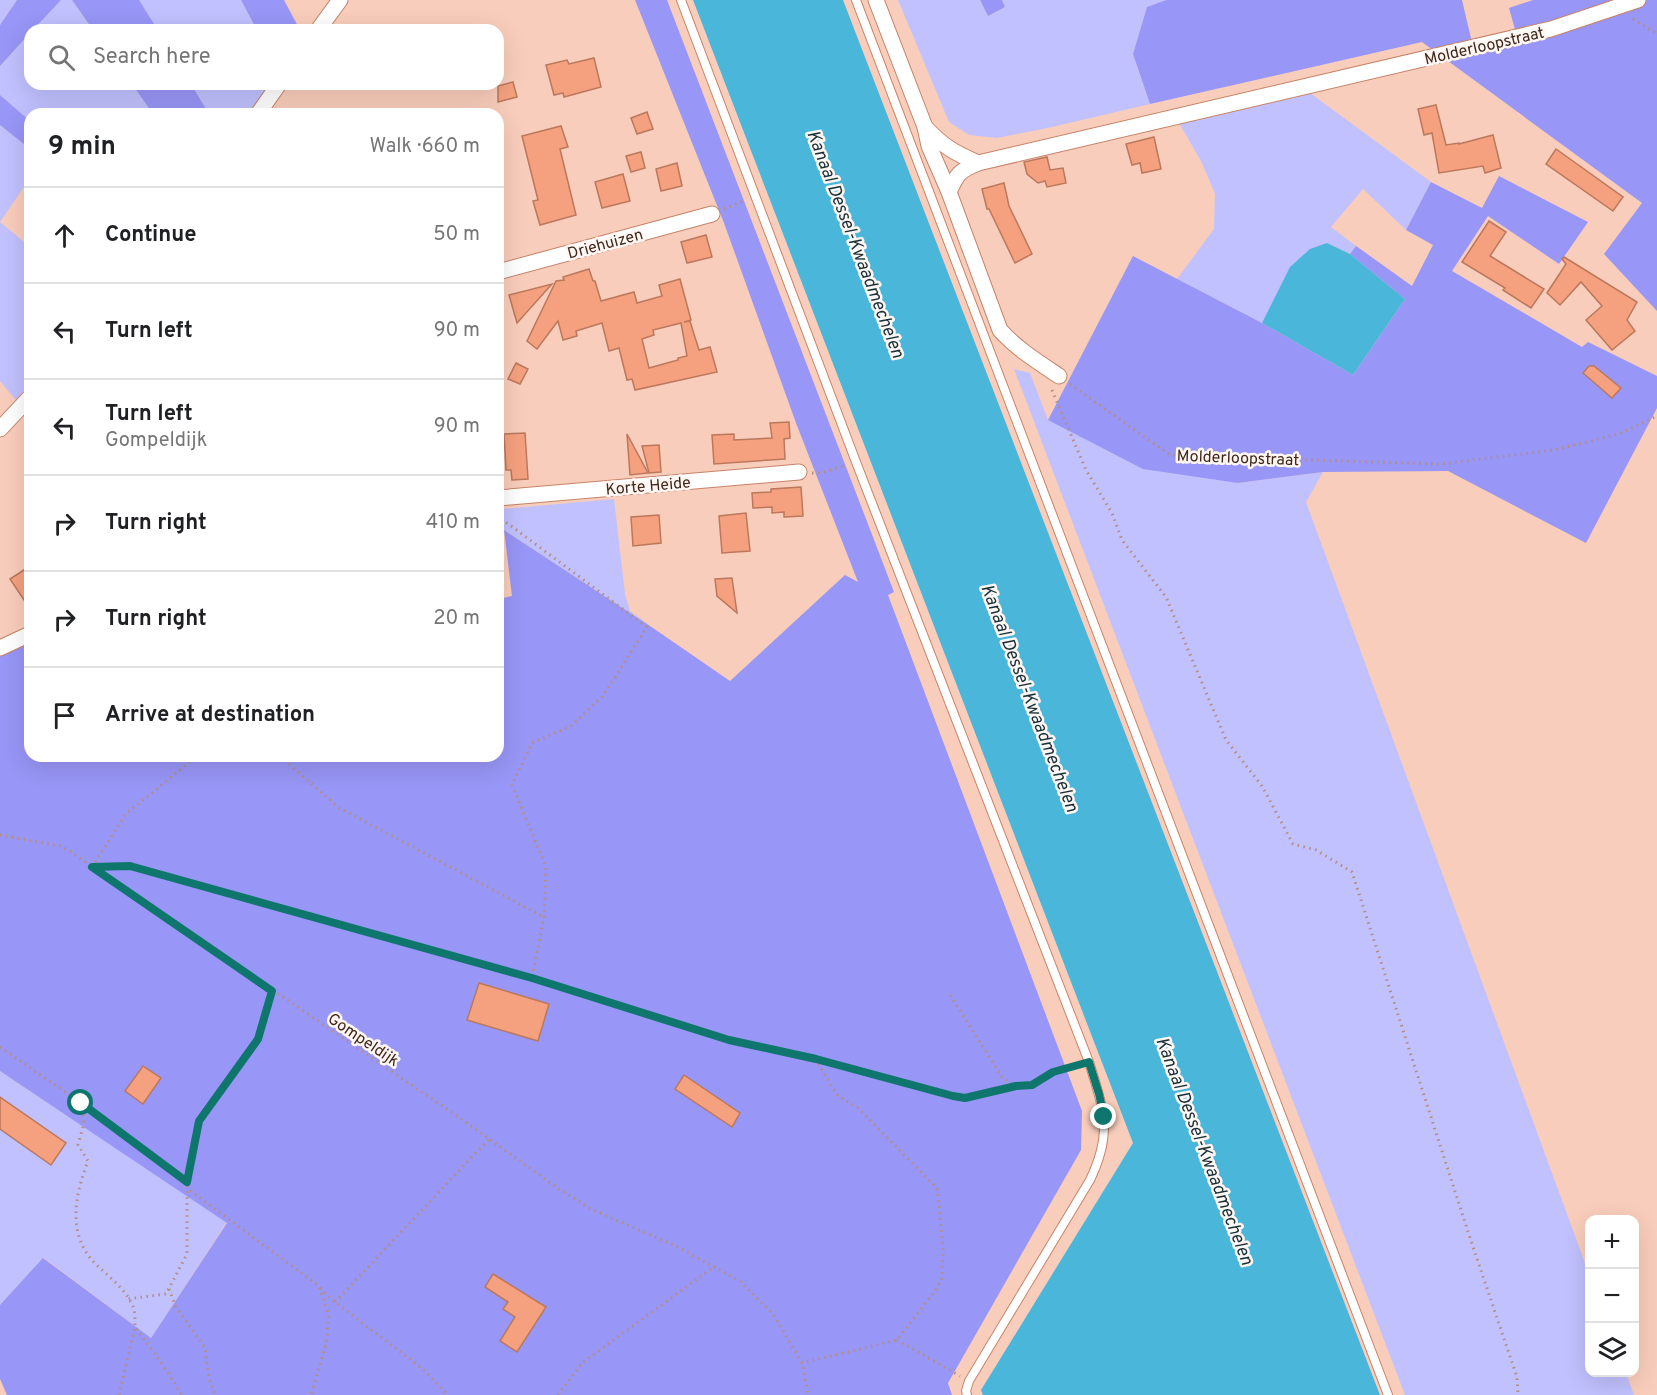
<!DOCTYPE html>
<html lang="en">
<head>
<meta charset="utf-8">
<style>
  :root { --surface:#fff; --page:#f2f2f2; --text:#202124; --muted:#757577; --line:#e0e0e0 }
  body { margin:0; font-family:Overpass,sans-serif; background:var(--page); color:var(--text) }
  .controls { position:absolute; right:18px; bottom:18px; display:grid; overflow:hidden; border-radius:12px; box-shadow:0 6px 24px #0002 }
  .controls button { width:54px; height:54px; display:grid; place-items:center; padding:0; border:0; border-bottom:2px solid var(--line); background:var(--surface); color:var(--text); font:30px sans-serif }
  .stop { position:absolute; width:18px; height:18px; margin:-14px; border:4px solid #0f766e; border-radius:50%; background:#fff }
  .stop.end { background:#0f766e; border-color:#fff; box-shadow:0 2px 6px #0008 }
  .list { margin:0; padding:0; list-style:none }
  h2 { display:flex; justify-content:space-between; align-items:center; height:78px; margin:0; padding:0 24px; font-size:26px }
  h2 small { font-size:20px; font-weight:400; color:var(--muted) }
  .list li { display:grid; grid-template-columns:39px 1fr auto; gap:18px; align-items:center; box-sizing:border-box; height:96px; padding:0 24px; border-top:2px solid var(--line) }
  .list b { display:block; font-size:22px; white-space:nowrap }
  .list p { margin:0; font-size:20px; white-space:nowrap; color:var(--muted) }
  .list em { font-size:20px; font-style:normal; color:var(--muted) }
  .icon { flex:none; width:33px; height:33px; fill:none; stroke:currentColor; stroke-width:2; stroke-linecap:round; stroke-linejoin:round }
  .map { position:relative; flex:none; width:1657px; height:1395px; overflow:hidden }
  .search { position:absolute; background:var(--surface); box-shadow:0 6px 24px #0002; left:24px; top:24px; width:480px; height:66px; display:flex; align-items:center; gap:15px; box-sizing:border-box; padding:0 21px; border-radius:18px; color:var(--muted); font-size:22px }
  .panel { position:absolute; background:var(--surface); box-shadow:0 6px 24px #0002; left:24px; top:108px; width:480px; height:654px; border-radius:18px }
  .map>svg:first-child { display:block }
  .green { fill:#c0c1fe }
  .forest { fill:#9896f6 }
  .water { fill:#49b6da }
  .building { fill:#f5a17f; stroke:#bb785c; stroke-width:1.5; fill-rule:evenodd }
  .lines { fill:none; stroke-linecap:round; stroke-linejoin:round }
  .lane-casing { stroke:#c78367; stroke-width:10 }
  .street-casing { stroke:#c78367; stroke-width:17 }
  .path { stroke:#b48e7f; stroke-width:3; stroke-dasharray:1.5 4.5; stroke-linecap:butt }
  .lane { stroke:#fff; stroke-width:8 }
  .street { stroke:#fff; stroke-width:15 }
  .route { stroke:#0f766e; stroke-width:8 }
  .labels { text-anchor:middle; stroke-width:5; stroke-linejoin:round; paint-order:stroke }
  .street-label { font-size:16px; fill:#42261a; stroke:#fff7f4 }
  .water-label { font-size:18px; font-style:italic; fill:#183039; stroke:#fff7f4 }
</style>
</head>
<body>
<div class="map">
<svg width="1657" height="1395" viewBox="0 0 1657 1395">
  <rect width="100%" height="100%" fill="#f9cdbb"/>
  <g class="green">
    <polygon points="0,0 17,0 0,25"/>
    <polygon points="61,0 72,0 93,30 33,30"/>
    <polygon points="139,0 241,0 257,30 158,30"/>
    <polygon points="898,0 980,0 988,16 1005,7 1002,0 1166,0 1147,7 1133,54 1150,104 1052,127 997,138 969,135 949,122"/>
    <polygon points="30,33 30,84 132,84 153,114 30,114 30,121 0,95 0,66"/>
    <polygon points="191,84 270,84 247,114 209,114"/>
    <polygon points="1306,90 1431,182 1406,230 1363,189 1331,227 1356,246 1350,254 1327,243 1276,298 1262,323 1177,279 1214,229 1215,194 1202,163 1178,121"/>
    <polygon points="0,125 30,149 30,178 0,222"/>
    <polygon points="0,222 30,247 30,383 16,400 0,381"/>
    <polygon points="1014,369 1030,373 1048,420 1238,483 1323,472 1306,502 1589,1274 1590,1372 1626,1373 1634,1395 1405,1395"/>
    <polygon points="614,499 625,594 630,611 653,628 504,530 503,509"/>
    <polygon points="0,1071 227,1222 151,1338 44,1258 0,1305"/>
  </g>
  <g class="forest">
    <polygon points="17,0 61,0 33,30 30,30 30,33 0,66 0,25"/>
    <polygon points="72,0 139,0 158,30 93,30"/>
    <polygon points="241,0 284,0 300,30 257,30"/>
    <polygon points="635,0 667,0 894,592 888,595 1082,1111 1081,1150 948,1383 952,1395 7,1395 0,1379 0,1305 43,1258 151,1338 227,1223 0,1071 0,655 30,641 30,756 498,756 498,599 512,596 504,530 653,628 730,681 845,575 858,582 796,423 724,223"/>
    <polygon points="980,0 1002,0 1005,7 988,16"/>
    <polygon points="1166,0 1462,0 1474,51 1518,40 1509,8 1533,0 1657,0 1657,311 1604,254 1642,203 1422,42 1150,104 1133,54 1147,7"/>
    <polygon points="132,84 191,84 209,114 153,114"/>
    <polygon points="0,95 30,121 30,149 0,125"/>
    <polygon points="1499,176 1588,222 1559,264 1488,216 1452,271 1582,347 1588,342 1657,376 1657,408 1586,543 1448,471 1323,472 1238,483 1143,469 1048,420 1133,256 1262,323 1353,375 1405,299 1350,254 1356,246 1412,286 1433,245 1406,230 1431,182 1482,208"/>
  </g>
  <g class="water">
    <polygon points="693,0 843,0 1380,1395 983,1395 981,1390 1133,1143"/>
    <polygon points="1327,243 1350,254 1405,299 1353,375 1262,323 1290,267 1310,249"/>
  </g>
  <g class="building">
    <polygon points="594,58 601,87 564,97 563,93 554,95 546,65 567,60 569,64"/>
    <polygon points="513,82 517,97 498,102 498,86"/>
    <polygon points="1436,105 1446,145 1459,143 1459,144 1493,135 1501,168 1485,173 1483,166 1439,173 1432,133 1424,135 1418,109"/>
    <polygon points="647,112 653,129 637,134 631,118"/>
    <polygon points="561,126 568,147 560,149 576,215 540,225 533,201 538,200 522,136"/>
    <polygon points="1154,137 1161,169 1142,173 1140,163 1132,165 1126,144"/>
    <polygon points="1556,149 1623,197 1613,211 1546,164"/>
    <polygon points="641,152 645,168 631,172 626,156"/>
    <polygon points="1047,157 1050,170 1063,168 1066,183 1047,187 1045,181 1038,183 1027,174 1024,162"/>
    <polygon points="677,163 682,186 661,191 656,169"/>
    <polygon points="623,174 630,201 602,208 595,182"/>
    <polygon points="1004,183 1009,206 1032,254 1015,263 989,209 987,209 982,189"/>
    <polygon points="1489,221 1506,232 1490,256 1544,289 1531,308 1503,290 1505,288 1462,262"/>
    <polygon points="706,235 712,257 687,263 681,242"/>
    <polygon points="1564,257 1637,302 1627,320 1635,331 1612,350 1586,320 1602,306 1581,282 1560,305 1547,293 1566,264 1562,259"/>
    <path d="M589,269L593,281H595L601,301L634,292L637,303L662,296L659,285L680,279L691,320L684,322L690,321L699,350L710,347L717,372L635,390L632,379L627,380L619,348L609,351L602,323L576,331L577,336L563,340L558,321L537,349L527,341L556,281L564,280L563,277ZM681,323L687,356L678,358V360L649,368L642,339L654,335L653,330Z"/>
    <polygon points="552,284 517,323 509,295"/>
    <polygon points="516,363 528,369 520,384 508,379"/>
    <polygon points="1589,366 1594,366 1621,388 1612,398 1583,373"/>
    <polygon points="789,422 790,438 784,439 785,459 714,464 712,435 734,434 734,440 772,438 770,423"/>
    <polygon points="525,433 528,479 512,480 511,470 506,470 504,434"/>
    <polygon points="627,434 648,473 630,475"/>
    <polygon points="659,445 661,472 649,473 642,446"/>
    <polygon points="801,487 803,516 784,517 784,512 772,513 772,507 753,508 752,493 771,492 771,489"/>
    <polygon points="746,513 750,551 722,553 719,516"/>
    <polygon points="659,515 661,543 633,546 631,517"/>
    <polygon points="30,566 30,609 10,579"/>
    <polygon points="732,578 737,613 717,596 715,579"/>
    <polygon points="479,983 549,1004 538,1041 467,1020"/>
    <polygon points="143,1066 161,1078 143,1104 125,1091"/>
    <polygon points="684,1075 740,1113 732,1127 675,1089"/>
    <polygon points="0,1097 66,1143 51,1165 0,1129"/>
    <polygon points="493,1274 546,1307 517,1352 500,1341 515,1317 503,1309 508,1302 485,1287"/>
  </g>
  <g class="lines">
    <defs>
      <g id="lane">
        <path d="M681,0L856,462L1089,1062C1104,1111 1113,1132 1090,1180L969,1381L966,1391L967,1395"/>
        <polyline points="856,0 1388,1395"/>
      </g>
      <g id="street">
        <path d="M876,0L925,127L929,146L949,192L1000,330C1017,349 1038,362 1059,376"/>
        <polyline points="318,30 340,0"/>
        <polyline points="258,114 279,84"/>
        <path d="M925,127C944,147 953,152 978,163L1551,29L1638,0"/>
        <path d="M949,192C957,174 959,171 978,163"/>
        <polyline points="498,272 712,214"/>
        <polyline points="0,429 30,397"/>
        <polyline points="498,498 799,472"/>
        <polyline points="0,648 30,634"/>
      </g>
    </defs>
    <use href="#lane" class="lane-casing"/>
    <use href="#street" class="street-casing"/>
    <g class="path">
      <polyline points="1633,19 1657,34"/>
      <polyline points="724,209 746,200"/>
      <polyline points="1070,384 1170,455 1210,457 1441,464 1554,450 1619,434 1657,416"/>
      <polyline points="1052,390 1086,470 1112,513 1122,540 1166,597 1226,740 1262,786 1293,844 1316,850 1352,872 1471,1241 1517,1377 1518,1395"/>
      <polyline points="812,473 821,473 846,465"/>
      <polyline points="499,513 503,520 647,627 603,696 571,726 532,743 512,785 546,867 544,917 532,978"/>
      <polyline points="280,756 338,807 544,917"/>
      <polyline points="0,835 60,846 71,852 457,1116 559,1189 593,1210 676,1246 740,1281 773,1314 802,1363 808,1395"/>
      <polyline points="92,867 130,865 532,978 729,1040 815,1059 838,1096 858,1108 937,1188 943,1245 942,1278 935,1291 897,1340 802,1363"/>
      <polyline points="92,867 125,815 197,756"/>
      <polyline points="272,991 258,1039 199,1121 187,1182 192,1192 319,1286 329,1316 326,1344 311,1395"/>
      <polyline points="0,1047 81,1103 187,1182 187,1254 166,1294 128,1299"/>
      <polyline points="817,1059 953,1096 965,1098 1016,1087 1002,1077 950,995"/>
      <polyline points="1016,1087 1032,1085 1053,1072 1078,1065"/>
      <path d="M81,1103L84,1123L78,1145L88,1161C76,1193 67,1229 91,1259C105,1275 126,1287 134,1309C135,1314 135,1321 135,1327"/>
      <polyline points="320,1288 335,1302 424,1370 448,1395"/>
      <polyline points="169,1289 176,1307 205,1348 209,1377 215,1395"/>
      <polyline points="335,1302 489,1139"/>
      <polyline points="897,1340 960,1376"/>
      <polyline points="119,1395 135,1327 158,1358 182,1395"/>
      <polyline points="558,1395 582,1363 715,1266"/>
    </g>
    <use href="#lane" class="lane"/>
    <use href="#street" class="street"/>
  </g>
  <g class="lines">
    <polyline class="route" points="81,1103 187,1182 199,1121 258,1039 272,991 92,867 130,866 532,978 729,1040 816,1059 953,1096 965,1098 1016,1086 1032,1085 1053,1072 1089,1062 1099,1094 1104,1117"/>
  </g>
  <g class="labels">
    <g class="street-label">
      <text transform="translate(1484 45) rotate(-13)" y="6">Molderloopstraat</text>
      <text transform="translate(605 243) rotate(-15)" y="6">Driehuizen</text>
      <text transform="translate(1238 457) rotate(2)" y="6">Molderloopstraat</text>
      <text transform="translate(648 485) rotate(-5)" y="6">Korte Heide</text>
      <text transform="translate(364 1039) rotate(34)" y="6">Gompeldijk</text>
    </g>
    <g class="water-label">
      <text transform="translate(856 244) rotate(69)" y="6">Kanaal Dessel-Kwaadmechelen</text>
      <text transform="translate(1030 698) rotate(69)" y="6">Kanaal Dessel-Kwaadmechelen</text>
      <text transform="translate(1205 1151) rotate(69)" y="6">Kanaal Dessel-Kwaadmechelen</text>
    </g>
  </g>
</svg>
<div class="controls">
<button>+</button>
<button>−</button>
<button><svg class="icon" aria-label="layers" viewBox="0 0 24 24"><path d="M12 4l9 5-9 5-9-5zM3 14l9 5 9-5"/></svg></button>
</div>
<div class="stop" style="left:81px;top:1103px"></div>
<div class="stop end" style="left:1104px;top:1117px"></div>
<div class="search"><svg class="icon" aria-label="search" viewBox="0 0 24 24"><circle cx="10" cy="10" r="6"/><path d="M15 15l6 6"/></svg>Search here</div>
<section class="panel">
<h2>9 min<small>Walk · 660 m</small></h2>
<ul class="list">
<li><svg class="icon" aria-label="ahead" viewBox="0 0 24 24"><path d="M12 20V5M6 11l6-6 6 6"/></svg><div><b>Continue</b></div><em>50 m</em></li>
<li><svg class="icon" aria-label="left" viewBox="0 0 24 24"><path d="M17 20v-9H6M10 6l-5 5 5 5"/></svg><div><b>Turn left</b></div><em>90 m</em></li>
<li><svg class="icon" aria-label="left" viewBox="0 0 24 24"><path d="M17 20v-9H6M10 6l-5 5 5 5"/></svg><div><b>Turn left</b><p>Gompeldijk</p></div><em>90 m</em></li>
<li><svg class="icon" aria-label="right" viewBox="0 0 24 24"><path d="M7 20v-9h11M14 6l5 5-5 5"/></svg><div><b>Turn right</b></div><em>410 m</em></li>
<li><svg class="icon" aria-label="right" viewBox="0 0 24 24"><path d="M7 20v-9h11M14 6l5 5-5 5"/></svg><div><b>Turn right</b></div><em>20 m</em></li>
<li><svg class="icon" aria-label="arrive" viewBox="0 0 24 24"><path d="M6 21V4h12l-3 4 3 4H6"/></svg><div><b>Arrive at destination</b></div></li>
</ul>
</section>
</div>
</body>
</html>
